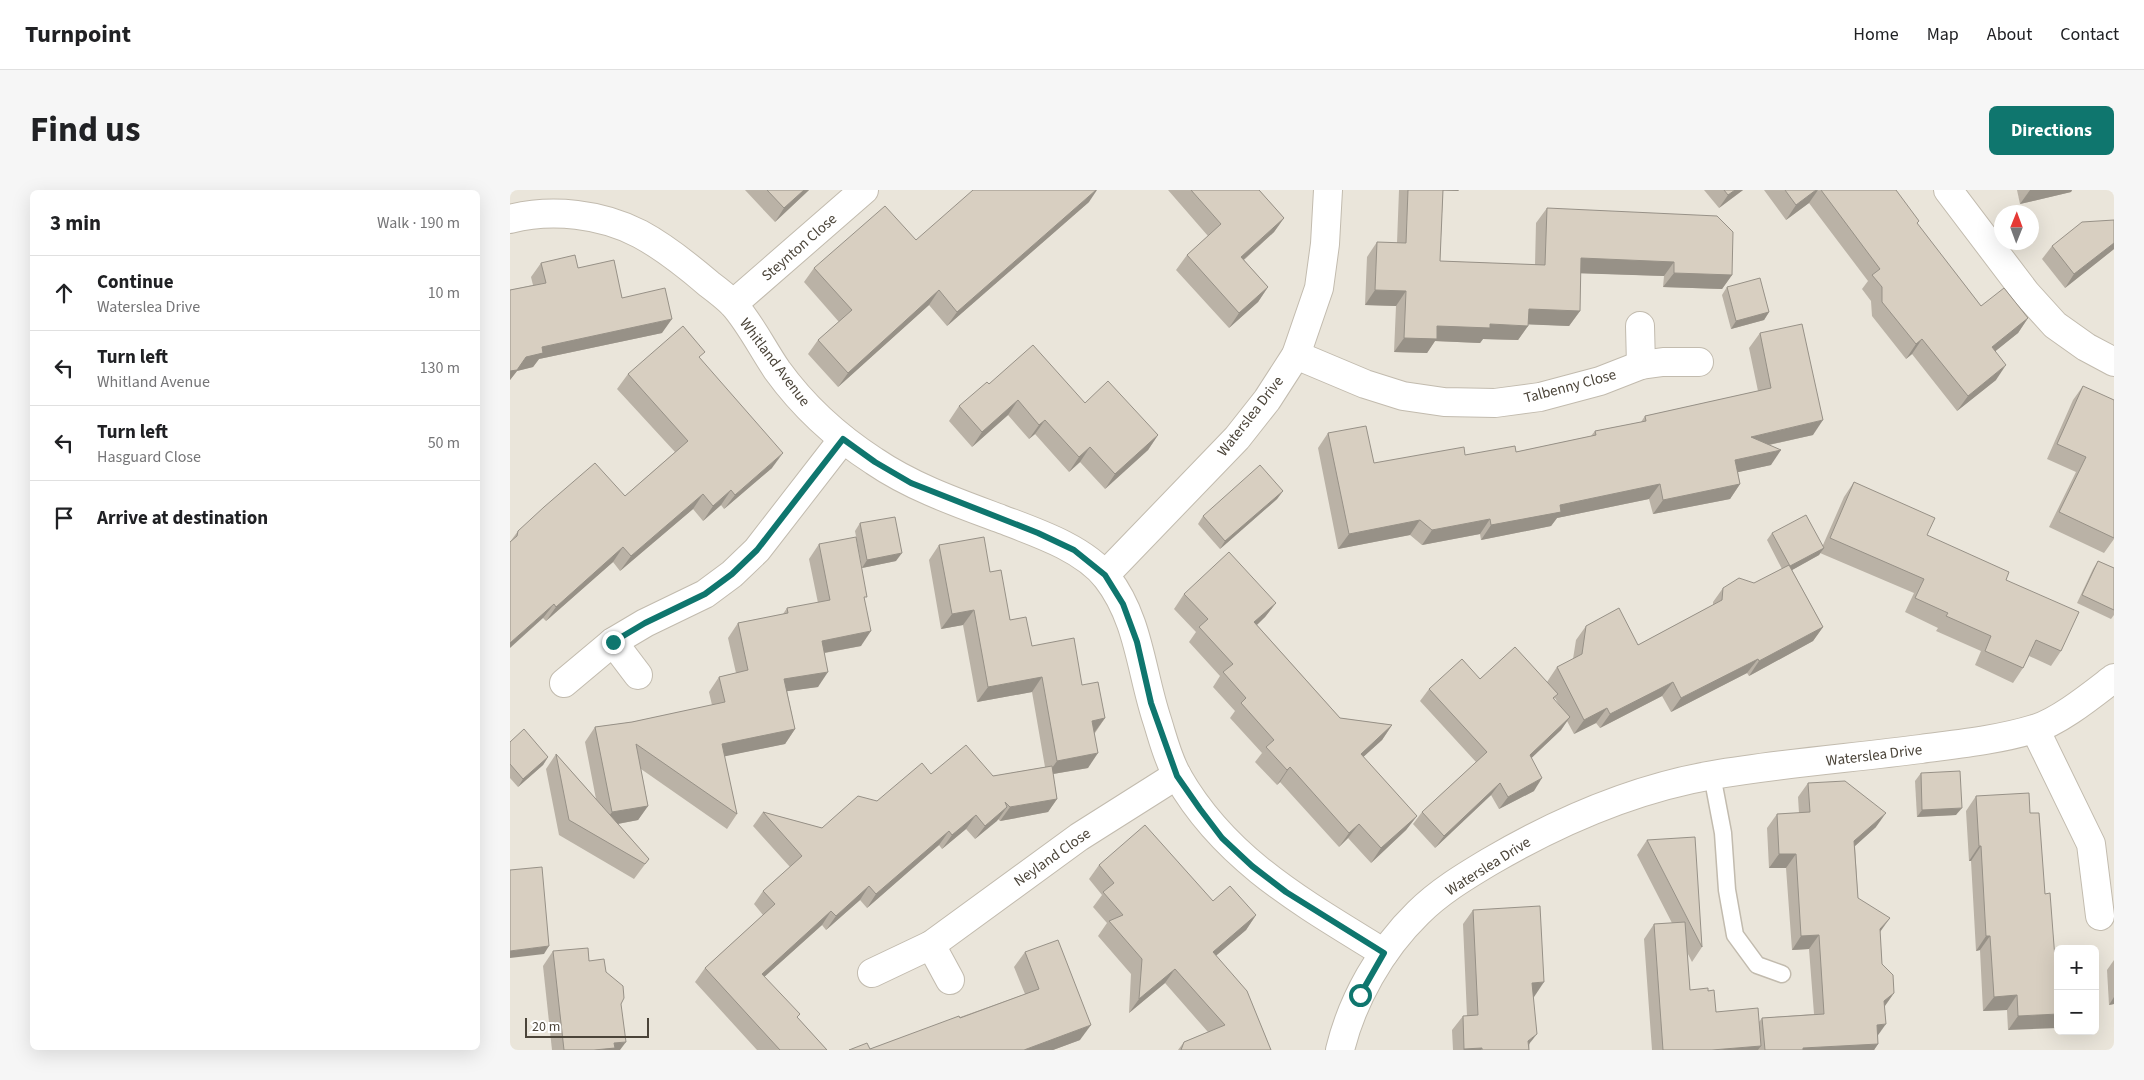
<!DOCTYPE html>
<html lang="en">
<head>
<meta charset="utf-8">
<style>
  :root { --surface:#fff; --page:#f6f6f6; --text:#202124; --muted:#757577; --line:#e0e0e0; --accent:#0f766e }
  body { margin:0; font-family:"Source Sans 3",sans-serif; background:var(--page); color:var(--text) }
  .controls { position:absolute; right:15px; bottom:15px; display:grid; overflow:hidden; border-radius:8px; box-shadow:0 5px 20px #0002 }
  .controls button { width:45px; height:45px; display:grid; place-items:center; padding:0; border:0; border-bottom:1px solid var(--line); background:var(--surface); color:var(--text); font:25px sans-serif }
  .compass { position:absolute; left:1484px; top:15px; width:45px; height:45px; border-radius:50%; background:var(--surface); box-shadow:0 5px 20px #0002; rotate:1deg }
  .scale { position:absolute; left:15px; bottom:12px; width:124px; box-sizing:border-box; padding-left:5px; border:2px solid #4b4439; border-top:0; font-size:14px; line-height:18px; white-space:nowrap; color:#4b4439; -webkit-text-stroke:4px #fff; paint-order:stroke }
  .stop { position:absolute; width:15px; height:15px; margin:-11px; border:4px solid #0f766e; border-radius:50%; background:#fff }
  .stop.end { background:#0f766e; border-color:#fff; box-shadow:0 1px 5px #0008 }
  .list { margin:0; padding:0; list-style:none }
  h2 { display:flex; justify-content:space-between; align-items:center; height:65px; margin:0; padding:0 20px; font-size:21px }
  h2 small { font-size:16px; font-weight:400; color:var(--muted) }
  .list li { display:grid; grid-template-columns:32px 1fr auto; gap:15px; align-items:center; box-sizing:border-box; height:75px; padding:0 20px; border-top:1px solid var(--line) }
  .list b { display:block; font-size:19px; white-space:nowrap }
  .list p { margin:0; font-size:16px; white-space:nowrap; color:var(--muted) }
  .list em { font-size:16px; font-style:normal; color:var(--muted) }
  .icon { flex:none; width:28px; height:28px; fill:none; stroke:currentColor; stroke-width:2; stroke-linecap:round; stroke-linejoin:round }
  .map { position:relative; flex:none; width:1604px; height:860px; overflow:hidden; border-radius:8px }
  header { display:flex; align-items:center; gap:30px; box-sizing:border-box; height:70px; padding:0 25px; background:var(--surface); border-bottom:1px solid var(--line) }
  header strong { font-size:24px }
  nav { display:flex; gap:28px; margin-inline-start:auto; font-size:18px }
  .intro { display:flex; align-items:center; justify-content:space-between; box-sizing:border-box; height:120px; padding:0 30px }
  h1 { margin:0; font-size:35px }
  .button { padding:12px 22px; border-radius:8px; background:var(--accent); color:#fff; font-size:18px; font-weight:700 }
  main { display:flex; gap:30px; padding:0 30px }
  aside { flex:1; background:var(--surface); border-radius:8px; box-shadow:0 5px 20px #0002 }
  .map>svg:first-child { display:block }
  .residential { fill:#eae5da; fill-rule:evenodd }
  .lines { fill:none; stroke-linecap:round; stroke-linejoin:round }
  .lane-casing { stroke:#c2bbae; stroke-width:19 }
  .street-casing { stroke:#c2bbae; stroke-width:30 }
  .lane { stroke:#fff; stroke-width:16 }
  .street { stroke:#fff; stroke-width:28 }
  .wall { fill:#bab2a6; fill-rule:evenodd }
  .shaded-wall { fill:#979187 }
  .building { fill:#d8cfc1; stroke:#979187 }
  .route { stroke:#0f766e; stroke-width:6 }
  .labels { text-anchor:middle; stroke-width:4.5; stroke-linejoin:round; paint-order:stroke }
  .street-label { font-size:15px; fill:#4b4439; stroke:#fff }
</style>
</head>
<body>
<header>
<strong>Turnpoint</strong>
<nav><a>Home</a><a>Map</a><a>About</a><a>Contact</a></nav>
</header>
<div class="intro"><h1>Find us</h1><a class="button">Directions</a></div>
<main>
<aside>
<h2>3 min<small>Walk · 190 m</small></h2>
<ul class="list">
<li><svg class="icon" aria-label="ahead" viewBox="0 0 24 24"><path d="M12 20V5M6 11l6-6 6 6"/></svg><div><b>Continue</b><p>Waterslea Drive</p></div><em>10 m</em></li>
<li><svg class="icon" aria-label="left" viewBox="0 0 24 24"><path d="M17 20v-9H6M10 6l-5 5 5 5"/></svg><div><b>Turn left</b><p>Whitland Avenue</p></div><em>130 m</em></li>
<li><svg class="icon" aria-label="left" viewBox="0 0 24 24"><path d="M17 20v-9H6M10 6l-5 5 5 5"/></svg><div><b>Turn left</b><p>Hasguard Close</p></div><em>50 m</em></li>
<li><svg class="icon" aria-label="arrive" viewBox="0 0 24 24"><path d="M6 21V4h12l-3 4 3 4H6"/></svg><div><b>Arrive at destination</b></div></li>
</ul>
</aside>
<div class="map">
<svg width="1604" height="860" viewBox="0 0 1604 860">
  <rect width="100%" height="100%" fill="#f6f3ec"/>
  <path class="residential" d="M0,0H1604V860H0ZM1492,22H1522V52H1492ZM1548,759H1585V841H1548Z"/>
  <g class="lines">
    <defs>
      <polyline id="lane" points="1202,585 1213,643 1217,700 1225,745 1247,775 1272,784"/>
      <g id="street">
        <polyline points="1438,0 1516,103 1545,135 1576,157 1604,172"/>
        <path d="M0,29C42,18 92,24 130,44C156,58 178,76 199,94C207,100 216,107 223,114C240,133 252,158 267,180C293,216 327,247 364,271C402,297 448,313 491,329C525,342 574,358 597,388C629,429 631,482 647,530C653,549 658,570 668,587C716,671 795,714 874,763"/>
        <polyline points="223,114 354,0"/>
        <polyline points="1130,136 1131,175"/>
        <polyline points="786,165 855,194 893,206 934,212 985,213 1030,207 1090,191 1131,175 1153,172 1189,172"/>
        <polyline points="595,385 727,248 757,210 786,165 809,98 815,54 818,0"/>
        <polyline points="103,452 128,485"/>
        <polyline points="54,493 103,452 135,433 195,404 222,384 247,360 333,249"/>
        <polyline points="1525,539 1581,654 1590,726"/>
        <polyline points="421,755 440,790"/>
        <polyline points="362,783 421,755 569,647 667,585"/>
        <path d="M830,860C842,810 871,759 908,723C929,702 954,687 979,672C1049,631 1122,599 1203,585C1272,573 1342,568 1411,559C1448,554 1488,550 1524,539C1549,532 1583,504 1604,488"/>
      </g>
    </defs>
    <use href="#lane" class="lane-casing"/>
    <use href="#street" class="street-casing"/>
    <use href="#lane" class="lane"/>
    <use href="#street" class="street"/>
  </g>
  <g class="wall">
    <polygon points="235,0 299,0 265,32"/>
    <polygon points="658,0 749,0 774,28 764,42 734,70 758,97 748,112 719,138 666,80 677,65 698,46"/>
    <polygon points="889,0 949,0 948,1 933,1 930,71 1025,75 1026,33 1037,18 1222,85 1212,99 1153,97 1154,86 1070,83 1070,121 1059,136 1018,134 1018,136 1008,150 973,149 970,153 925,151 917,163 884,162 886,116 855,115 857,67 867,52 887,53"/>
    <polygon points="1194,0 1233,0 1209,18"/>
    <polygon points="1254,0 1386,0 1407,34 1471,116 1518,128 1508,143 1485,161 1486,190 1447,221 1402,164 1396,169 1362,126 1361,111 1352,99 1358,91 1299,13 1276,30"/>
    <polygon points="1507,0 1562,0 1561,2 1510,14"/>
    <polygon points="579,12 437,136 419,115 328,197 298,164 308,150 329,132 294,92 304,78 406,50"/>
    <polygon points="1604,30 1604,59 1555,98 1532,69 1542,56"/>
    <polygon points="31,73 68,78 112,108 152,143 29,169 23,177 7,181 0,190 0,100 23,95 21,87"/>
    <polygon points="1217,97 1259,122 1254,130 1221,139 1212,105"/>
    <polygon points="1250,143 1303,245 1259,255 1261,275 1228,282 1230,294 1220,309 1143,324 1139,309 1047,328 1041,336 971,350 970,344 912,355 900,345 828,359 808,258 818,243 864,273 1006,262 1081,246 1085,241 1131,232 1135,226 1248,201 1239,158"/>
    <polygon points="191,169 262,278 214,319 211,315 193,331 183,319 110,381 103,372 36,431 33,428 0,352 8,341 115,306 165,262 107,199 118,184"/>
    <polygon points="479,194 575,213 648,245 638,260 595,299 570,272 559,282 525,244 519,249 498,225 462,257 439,231 449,216"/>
    <polygon points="1573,196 1604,349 1594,363 1539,337 1566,282 1537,269 1563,210"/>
    <path d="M1344,292L1417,345L1496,390L1551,461L1541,476L1519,466L1513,478L1503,493L1465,475L1471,461L1426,441L1428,438L1395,422L1404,403L1310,363L1309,365L1282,380L1313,437L1303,451L1239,486L1237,483L1161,522L1152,506L1090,538L1086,533L1064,544L1057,531L1051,540L1021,568L1024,601L989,619L981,605L925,658L903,634L912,622L966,572L910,511L919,499L970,489L1038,494L1037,492L1047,477L1063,469L1066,450L1076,436L1128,455L1203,415V412L1213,398L1244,393L1272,379L1257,350L1262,343L1313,355L1334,307ZM1045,508L1049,515L1044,509Z"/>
    <polygon points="773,301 767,309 710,359 688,334 693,326"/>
    <polygon points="350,333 386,371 352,378 345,341"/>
    <polygon points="309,354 355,411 351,456 315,463 308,497 277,501 285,539 275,554 214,566 227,624 217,639 131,579 138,616 128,630 108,634 139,669 124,689 49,645 36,579 46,564 86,609 75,552 85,537 122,532 202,515 199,502 209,487 226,483 218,448 228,433 273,424 277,418 308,413 299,369"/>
    <polygon points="429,355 480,382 500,430 522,456 572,495 595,528 585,543 578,578 543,584 547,609 538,622 490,631 488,629 465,649 456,639 432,659 429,655 357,718 350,710 316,740 312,735 254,787 288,828 317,860 247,860 185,792 195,778 253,725 244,714 253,701 280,677 243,636 253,622 312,638 421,584 483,586 535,577 522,502 467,512 453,435 431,439 419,370"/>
    <polygon points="1588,371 1604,378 1604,425 1601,429 1567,413 1583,379"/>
    <polygon points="674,404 766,413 755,427 747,435 830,528 882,535 872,550 853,567 907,626 896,640 861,673 838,648 829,657 770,592 767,595 745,572 752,563 720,528 725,521 703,497 710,486 679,452 686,442 664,419"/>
    <polygon points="0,552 38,567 33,575 8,597 0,588"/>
    <polygon points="1411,583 1446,625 1407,627 1405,591"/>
    <polygon points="1298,593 1366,637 1345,656 1348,708 1370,743 1372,774 1384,803 1375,816 1367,846 1368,854 1364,860 1142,860 1134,749 1144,734 1162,733 1127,665 1137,650 1192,757 1182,772 1177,762 1180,800 1198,801 1206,822 1249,832 1252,828 1304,824 1299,759 1282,760 1276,678 1259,678 1257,638 1267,624 1289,623 1288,607"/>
    <polygon points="1466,606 1520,623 1535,704 1546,782 1498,840 1497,820 1473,821 1470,760 1466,761 1461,671 1459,671 1456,621"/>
    <polygon points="589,675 746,725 736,740 706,765 761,860 668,860 674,852 698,842 655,793 619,823 621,784 588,746 597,733 583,717 592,705 579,689"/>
    <polygon points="963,720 1024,807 1019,860 943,860 942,840 953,826 957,826 953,734"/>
    <polygon points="43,761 79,771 96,782 111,814 110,860 42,860 33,776"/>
    <polygon points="515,762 570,850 543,860 339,860 360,859 515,804 504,777"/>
    <polygon points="1604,770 1604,814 1599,815 1597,780"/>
  </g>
  <g class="shaded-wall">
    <polygon points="294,0 299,0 265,32 274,18"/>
    <polygon points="586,0 587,0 579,12 437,136 447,122"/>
    <polygon points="923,0 949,0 948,1"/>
    <polygon points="1225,0 1233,0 1209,18 1218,5"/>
    <polygon points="1306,0 1308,0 1299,13 1276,30 1286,15"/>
    <polygon points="1520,0 1562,0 1561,2 1510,14"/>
    <polygon points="774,28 764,42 721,81 731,67"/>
    <polygon points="1604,53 1604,59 1555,98 1564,84"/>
    <polygon points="1071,68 1164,72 1154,86 1061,83"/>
    <polygon points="1164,83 1222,85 1212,99 1153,97"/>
    <polygon points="758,97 748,112 719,138 729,123"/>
    <polygon points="429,100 419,115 328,197 338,183"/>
    <polygon points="865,100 896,101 886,116 855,115"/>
    <polygon points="1019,119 1070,121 1059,136 1008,134"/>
    <polygon points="1259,122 1254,130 1221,139 1226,131"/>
    <polygon points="1518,128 1508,143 1472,172 1482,157"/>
    <polygon points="162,129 152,143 29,169 23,177 7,181 0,190 0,181 16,167 32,157"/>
    <polygon points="980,134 1018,136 1008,150 973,149 970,153 925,151 917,163 884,162 894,148 927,136"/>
    <polygon points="1412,149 1402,164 1396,169 1406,154"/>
    <polygon points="1496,175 1486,190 1447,221 1458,206"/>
    <polygon points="508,210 498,225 462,257 472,242"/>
    <polygon points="535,230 525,244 519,249 529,235"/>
    <polygon points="1313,230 1303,245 1231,261 1241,247"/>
    <polygon points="648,245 638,260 595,299 605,284"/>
    <polygon points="580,257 570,272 559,282 569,267"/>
    <polygon points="1271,260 1261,275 1215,285 1225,270"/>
    <polygon points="273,263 262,278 214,319 225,305"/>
    <polygon points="1150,294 1139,309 1047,328 1041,336 971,350 981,335 1050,315"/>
    <polygon points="1230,294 1220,309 1143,324 1153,310"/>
    <polygon points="221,300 211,315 193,331 203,316"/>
    <polygon points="773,301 767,309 710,359 715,351"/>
    <polygon points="193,304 183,319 110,381 121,366"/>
    <polygon points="980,329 970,344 912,355 922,340"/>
    <polygon points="910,330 900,345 828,359 839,344"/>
    <polygon points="113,357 103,372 36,431 46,417"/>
    <polygon points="1314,358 1309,365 1275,384 1280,376"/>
    <polygon points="392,363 386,371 352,378 357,370"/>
    <polygon points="766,413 755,427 734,447 744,432"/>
    <polygon points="44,414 33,428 0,458 0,453"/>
    <polygon points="464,420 453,435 431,439 442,424"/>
    <polygon points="1313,437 1303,451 1239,486 1249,471"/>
    <polygon points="361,441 351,456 302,465 312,451"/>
    <polygon points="1248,469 1237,483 1161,522 1171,508"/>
    <polygon points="318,482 308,497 264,503 274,489"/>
    <polygon points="532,487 522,502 467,512 478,497"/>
    <polygon points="1163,492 1152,506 1090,538 1100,524"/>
    <polygon points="1097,518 1086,533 1064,544 1074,530"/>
    <polygon points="1060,527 1051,540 1011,578 1020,565"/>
    <polygon points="595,528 584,543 582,531"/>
    <polygon points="882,535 872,550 840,579 851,564"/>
    <polygon points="285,539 275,554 202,569 212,554"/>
    <polygon points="588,563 578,578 537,585 547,571"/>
    <polygon points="38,567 33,575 8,597 13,589"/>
    <polygon points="780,577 770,592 767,595 777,580"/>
    <polygon points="1032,588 1024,601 989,619 998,607"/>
    <polygon points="990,593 981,605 925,658 934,646"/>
    <polygon points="547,609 538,622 490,631 500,617"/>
    <polygon points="138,616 128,630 91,637 102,622"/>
    <polygon points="497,617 487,631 465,649 475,636"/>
    <polygon points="1452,618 1446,625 1407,627 1412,620"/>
    <polygon points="1376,623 1366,637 1335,665 1344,651"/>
    <polygon points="466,625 456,639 432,659 442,645"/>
    <polygon points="907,626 896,640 861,673 871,658"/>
    <polygon points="849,634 838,648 829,657 839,643"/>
    <polygon points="439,641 429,655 357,718 366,704"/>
    <polygon points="1469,656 1471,656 1461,671 1459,671"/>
    <polygon points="1269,664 1286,664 1276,678 1259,678"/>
    <polygon points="359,696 350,710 316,740 326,726"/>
    <polygon points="321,721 312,735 242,798 252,784"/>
    <polygon points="746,725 736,740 693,777 703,762"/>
    <polygon points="1380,728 1370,742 1370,739"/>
    <polygon points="1309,745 1299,759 1282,760 1291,746"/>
    <polygon points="1476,746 1480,746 1470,760 1466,761"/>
    <polygon points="39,756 34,764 0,768 0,761"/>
    <polygon points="665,779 655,793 619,823 629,809"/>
    <polygon points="1034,792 1024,807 1012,807 1022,793"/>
    <polygon points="1384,803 1374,817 1374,811"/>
    <polygon points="1507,805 1497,820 1473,821 1484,807"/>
    <polygon points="1604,807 1604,814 1599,815"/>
    <polygon points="1548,824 1548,838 1498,840 1508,826"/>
    <polygon points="1376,834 1366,848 1367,835"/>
    <polygon points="581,835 570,850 543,860 514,860"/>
    <polygon points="1027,844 1016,858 1018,851"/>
    <polygon points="116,852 110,860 84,860 104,853"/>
    <polygon points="1368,854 1364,860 1292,860 1293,858"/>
    <polygon points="1251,856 1248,860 1202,860"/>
    <polygon points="972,858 971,860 953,860 954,859"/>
  </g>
  <g class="building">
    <polygon points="257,0 294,0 274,18"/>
    <polygon points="463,0 586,0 447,122 429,100 338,183 308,150 342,120 304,78 375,16 406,50"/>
    <polygon points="681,0 749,0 774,28 731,67 758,97 729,123 677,65 711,34"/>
    <polygon points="898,0 933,0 930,71 1035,75 1037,18 1207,26 1223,42 1222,85 1164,83 1164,72 1071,68 1070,121 1019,119 1018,136 980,134 980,138 927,136 927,149 894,148 896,101 865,100 867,52 896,53"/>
    <polygon points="1214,0 1225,0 1218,5"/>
    <polygon points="1275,0 1306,0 1286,15"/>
    <polygon points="1311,0 1386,0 1409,31 1407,33 1471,116 1494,98 1518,128 1482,157 1496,175 1458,206 1412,149 1406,154 1372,112 1372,97 1362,85 1370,79"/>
    <polygon points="1604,30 1604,53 1564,84 1542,56 1572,32"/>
    <polygon points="65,65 68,78 104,70 112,108 155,98 162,129 32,157 33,163 16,167 7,180 0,181 0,100 36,93 31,73"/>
    <polygon points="1250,88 1259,122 1226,131 1217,97"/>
    <polygon points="1292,134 1313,230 1241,247 1271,260 1225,270 1230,294 1153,310 1150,294 1050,315 1051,322 981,335 980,329 922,340 910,330 839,344 818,243 856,236 864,273 954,257 955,265 1005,256 1006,262 1086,245 1085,241 1136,231 1135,226 1261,198 1250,143"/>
    <polygon points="173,136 195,162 189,167 273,263 225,305 221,300 203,316 193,304 121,366 113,357 46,417 44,414 0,453 0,352 7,346 8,341 34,317 85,273 115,306 178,251 118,184"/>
    <polygon points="523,155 575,213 598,191 648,245 605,284 580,257 569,267 535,230 529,235 508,210 472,242 449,216 477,192 479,194"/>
    <polygon points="1573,196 1604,210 1604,348 1549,322 1576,267 1547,254"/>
    <polygon points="750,275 773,301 715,351 693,326"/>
    <polygon points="1344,292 1425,328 1417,345 1499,382 1496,390 1569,422 1551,461 1526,450 1513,478 1475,461 1481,446 1436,426 1438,423 1405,408 1414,389 1320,348"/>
    <polygon points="1296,325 1314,358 1280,376 1262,343"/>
    <polygon points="385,327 392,363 357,370 350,333"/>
    <polygon points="346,347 357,407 354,407 361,441 312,451 318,482 274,489 285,539 212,554 227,624 126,554 138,616 102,622 85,537 122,532 215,512 209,487 238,480 228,433 278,423 277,418 320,410 309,354"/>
    <polygon points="474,347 480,382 491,380 500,430 516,427 522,456 564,448 572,495 588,492 595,528 582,531 588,563 547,571 532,487 478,497 464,420 442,424 429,355"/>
    <polygon points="719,362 766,413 744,432 830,528 882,535 851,564 907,626 871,658 849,634 839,643 780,577 777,580 756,557 764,550 731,513 736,508 713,482 723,474 689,437 698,429 674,404"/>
    <polygon points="1588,371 1604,378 1604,420 1572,405"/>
    <polygon points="1279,375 1313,437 1249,471 1248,469 1171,508 1163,492 1100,524 1097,518 1074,530 1047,477 1072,464 1076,436 1109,418 1128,455 1212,410 1213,398 1229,388 1244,393"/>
    <polygon points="1005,457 1048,504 1043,508 1060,527 1020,565 1032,588 998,607 990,593 934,646 912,622 977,562 919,499 952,469 970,489"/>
    <polygon points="14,539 38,567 13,589 0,574 0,552"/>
    <polygon points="456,555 483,586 542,576 547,609 500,617 495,612 497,617 475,636 466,625 442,645 439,641 366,704 359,696 326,726 321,721 252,784 290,824 287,827 317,860 270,860 195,778 265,714 253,701 292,666 253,622 312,638 348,606 367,611 412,573 421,584"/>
    <polygon points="46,564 139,669 135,674 59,630"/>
    <polygon points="1450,581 1452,618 1412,620 1411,583"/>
    <polygon points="1335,591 1376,623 1344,651 1348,708 1380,728 1370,739 1372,774 1383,785 1384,803 1374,811 1376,834 1367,835 1368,854 1293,858 1293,860 1255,860 1252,828 1314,824 1309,745 1291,746 1286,664 1269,664 1267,624 1300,622 1298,593"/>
    <polygon points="1519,603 1520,623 1529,623 1535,704 1540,703 1546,782 1548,782 1548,824 1508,826 1507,805 1484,807 1480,746 1476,746 1471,656 1469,656 1466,606"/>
    <polygon points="635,635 703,711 720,696 746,725 703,762 737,801 761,860 671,860 674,852 715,835 665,779 629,809 632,769 599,731 613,725 593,702 604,693 589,675"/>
    <polygon points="1185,647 1192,757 1137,650"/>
    <polygon points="32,677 39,756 0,761 0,680"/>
    <polygon points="1030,716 1034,792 1022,793 1027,844 1018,851 1019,860 972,860 972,858 954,859 953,826 968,825 963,720"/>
    <polygon points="1175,732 1180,800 1198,798 1198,801 1204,800 1206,822 1248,818 1251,856 1202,860 1153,860 1144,734"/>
    <polygon points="548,750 581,835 514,860 339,860 357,853 360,859 449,826 450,828 529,799 515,762"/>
    <polygon points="78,758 79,771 94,769 96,782 113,796 114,808 111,814 116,852 104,853 105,858 84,860 54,860 43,761"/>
  </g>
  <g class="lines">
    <polyline class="route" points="103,452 135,433 195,404 222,384 247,360 333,249 365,272 401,293 528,343 564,360 595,385 613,414 627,452 641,513 667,586 690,619 712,648 742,676 776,702 874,763 850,805"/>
  </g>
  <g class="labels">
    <g class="street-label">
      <text transform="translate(289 57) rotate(-41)" y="5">Steynton Close</text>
      <text transform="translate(265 172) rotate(53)" y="5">Whitland Avenue</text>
      <text transform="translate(1060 196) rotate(-15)" y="5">Talbenny Close</text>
      <text transform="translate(740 226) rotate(-52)" y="5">Waterslea Drive</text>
      <text transform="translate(1364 565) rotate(-7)" y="5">Waterslea Drive</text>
      <text transform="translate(542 667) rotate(-35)" y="5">Neyland Close</text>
      <text transform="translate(978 676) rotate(-32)" y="5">Waterslea Drive</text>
    </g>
  </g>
</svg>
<div class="controls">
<button>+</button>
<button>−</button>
</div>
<svg class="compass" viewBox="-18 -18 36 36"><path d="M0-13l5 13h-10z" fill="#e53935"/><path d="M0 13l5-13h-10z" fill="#757577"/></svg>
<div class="scale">20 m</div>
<div class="stop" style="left:850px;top:805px"></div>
<div class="stop end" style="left:103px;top:452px"></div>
</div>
</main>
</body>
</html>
